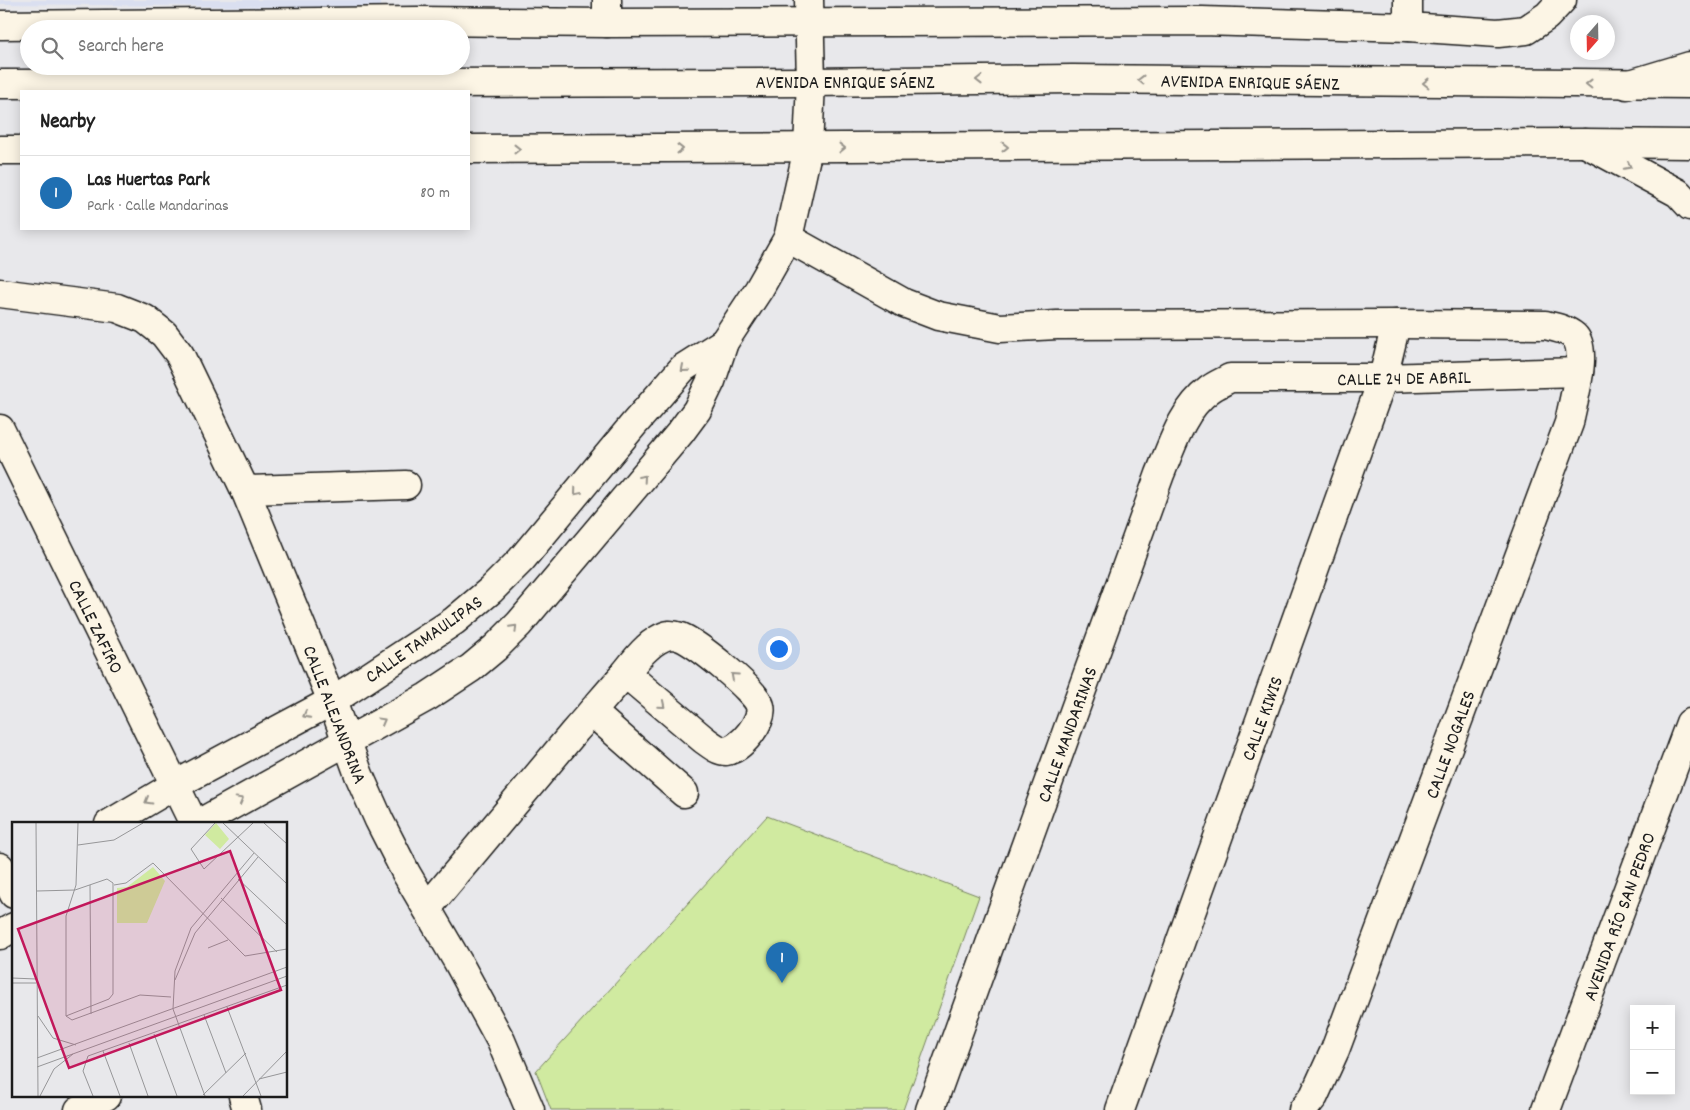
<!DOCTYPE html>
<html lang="en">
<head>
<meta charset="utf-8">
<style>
  :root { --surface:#fff; --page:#f6f6f6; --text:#222; --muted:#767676; --line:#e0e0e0; --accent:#1f6fb2 }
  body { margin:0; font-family:Dekko,sans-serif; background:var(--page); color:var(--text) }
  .controls { position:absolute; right:15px; bottom:15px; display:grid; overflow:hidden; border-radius:0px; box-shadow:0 2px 12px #0003 }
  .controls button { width:45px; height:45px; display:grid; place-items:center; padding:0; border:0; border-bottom:1px solid var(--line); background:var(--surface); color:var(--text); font:25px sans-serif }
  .compass { position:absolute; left:1570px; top:15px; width:45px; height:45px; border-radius:50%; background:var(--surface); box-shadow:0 2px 12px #0003; rotate:200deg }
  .you { position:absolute; left:778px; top:648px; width:18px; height:18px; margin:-12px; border:4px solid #fff; border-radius:50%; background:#1a73e8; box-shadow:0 0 0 8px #1a73e833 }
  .badge { display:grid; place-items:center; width:32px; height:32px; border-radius:50%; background:var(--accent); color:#fff; font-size:16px; font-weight:700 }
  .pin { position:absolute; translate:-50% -41px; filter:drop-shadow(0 1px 2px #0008) }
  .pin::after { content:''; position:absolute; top:26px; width:18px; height:15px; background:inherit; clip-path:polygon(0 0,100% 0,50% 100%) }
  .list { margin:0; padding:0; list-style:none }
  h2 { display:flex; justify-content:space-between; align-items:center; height:65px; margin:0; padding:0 20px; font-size:21px }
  h2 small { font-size:16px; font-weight:400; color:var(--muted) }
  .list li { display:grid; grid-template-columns:32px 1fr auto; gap:15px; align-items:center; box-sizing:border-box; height:75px; padding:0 20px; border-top:1px solid var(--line) }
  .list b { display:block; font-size:19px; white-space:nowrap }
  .list p { margin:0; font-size:16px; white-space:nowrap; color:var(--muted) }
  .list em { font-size:16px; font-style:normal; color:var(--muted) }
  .icon { flex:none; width:28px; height:28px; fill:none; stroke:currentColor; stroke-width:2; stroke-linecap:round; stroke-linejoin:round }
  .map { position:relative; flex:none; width:1690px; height:1110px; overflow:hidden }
  .search { position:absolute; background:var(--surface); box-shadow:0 2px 12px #0003; left:20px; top:20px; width:450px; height:55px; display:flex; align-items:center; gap:12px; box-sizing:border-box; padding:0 18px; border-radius:28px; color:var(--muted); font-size:19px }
  .panel { position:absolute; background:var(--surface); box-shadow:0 2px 12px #0003; left:20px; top:90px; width:450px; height:140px; border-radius:0px }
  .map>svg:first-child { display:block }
  .built { fill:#dadff0 }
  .green { fill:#d0eaa0; stroke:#76835e }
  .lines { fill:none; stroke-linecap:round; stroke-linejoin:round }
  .minor-casing { stroke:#1c1c1c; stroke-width:31 }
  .major-casing { stroke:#1c1c1c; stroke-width:31 }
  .minor { stroke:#fcf5e5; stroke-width:28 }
  .major { stroke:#fcf5e5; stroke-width:28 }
  .oneway { stroke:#97938b }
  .labels { text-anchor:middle; stroke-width:5; stroke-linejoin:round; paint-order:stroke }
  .street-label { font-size:19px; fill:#1c1c1c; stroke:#fcf5e5 }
  .inset-road { fill:none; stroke:#969698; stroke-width:1 }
  .view { fill:#c2185b; fill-opacity:0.15; stroke:#c2185b; stroke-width:2.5 }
  .inset-edge { fill:none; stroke:#1c1c1c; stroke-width:2.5 }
</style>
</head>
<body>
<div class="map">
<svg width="1690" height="1110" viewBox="0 0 1690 1110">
  <rect width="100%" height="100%" fill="#e8e8eb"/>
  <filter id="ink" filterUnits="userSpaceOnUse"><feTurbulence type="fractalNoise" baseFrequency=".02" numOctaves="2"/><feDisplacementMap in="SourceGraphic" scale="10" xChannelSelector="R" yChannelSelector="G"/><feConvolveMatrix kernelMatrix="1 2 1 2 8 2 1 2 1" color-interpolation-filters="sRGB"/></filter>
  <g filter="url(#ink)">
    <polygon class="built" points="0,0 381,0 381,8 0,4"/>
    <polygon class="green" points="767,816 979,896 903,1110 551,1110 536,1071"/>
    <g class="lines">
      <defs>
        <g id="minor">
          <polyline points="607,0 607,23"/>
          <polyline points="1408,0 1408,27"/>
          <polyline points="0,25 418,21 607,23 1202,21 1408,27 1498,33 1526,30 1547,16 1562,0"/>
          <polyline points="0,84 811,82 1072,79 1690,84"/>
          <polyline points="469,149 1585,143 1690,144"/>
          <polyline points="0,150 21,150"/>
          <path d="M788,238L904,303L938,316L1000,328L1057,325L1396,324L1545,325C1554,327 1566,329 1574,336C1589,350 1572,404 1569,423L1335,1050L1314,1096L1303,1110"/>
          <polyline points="0,293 117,308 145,319 164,334 180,355 245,490 332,701 359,775 379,820 406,873 458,962 501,1041 530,1110"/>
          <polyline points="0,429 194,824"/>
          <polyline points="245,490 406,485"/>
          <polyline points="592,712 684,793"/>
          <polyline points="109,824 175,785 332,701 454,621 491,590 521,560 634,424 683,368 724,342"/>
          <polyline points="198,824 427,697 471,668 495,648 519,624 680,433 697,410 711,381 724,342 759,289 788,238 808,148 811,82 809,0"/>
          <polyline points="0,867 14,894"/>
          <path d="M427,908C476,849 526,790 575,731C591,713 606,695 622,677C630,667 638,656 647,648C652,643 662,636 670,635C673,635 678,636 681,637C697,644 756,690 760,706C764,721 741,749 726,751C718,751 710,744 703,739L625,673"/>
          <polyline points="0,935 14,927"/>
          <polyline points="243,1096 247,1110"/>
          <polyline points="79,1110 106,1096"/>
          <path d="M930,1110L1160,474C1172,445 1183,409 1209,390C1215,385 1223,382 1230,378H1383L1579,372"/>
          <polyline points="1120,1110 1383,378 1396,324"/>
        </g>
        <g id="major">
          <polyline points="1627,85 1690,66"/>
          <polyline points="1585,143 1678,193 1690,206"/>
          <polyline points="1546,1110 1690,723"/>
        </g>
      </defs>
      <use href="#minor" class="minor-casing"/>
      <use href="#major" class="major-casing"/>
      <use href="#minor" class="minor"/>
      <use href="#major" class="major"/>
    </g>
    <defs><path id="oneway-chevron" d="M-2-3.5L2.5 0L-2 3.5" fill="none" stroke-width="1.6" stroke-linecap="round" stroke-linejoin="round" transform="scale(1.25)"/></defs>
    <g class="oneway">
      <use href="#oneway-chevron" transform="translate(979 80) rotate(179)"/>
      <use href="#oneway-chevron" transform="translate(1141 80) rotate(-179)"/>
      <use href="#oneway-chevron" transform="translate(1426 83) rotate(-179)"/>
      <use href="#oneway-chevron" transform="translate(1589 84) rotate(-179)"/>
      <use href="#oneway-chevron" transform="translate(1005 147)"/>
      <use href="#oneway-chevron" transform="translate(842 148)"/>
      <use href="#oneway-chevron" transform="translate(517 149)"/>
      <use href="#oneway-chevron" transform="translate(680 149)"/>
      <use href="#oneway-chevron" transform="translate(1628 166) rotate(28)"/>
      <use href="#oneway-chevron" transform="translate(684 369) rotate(139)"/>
      <use href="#oneway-chevron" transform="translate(643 478) rotate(-49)"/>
      <use href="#oneway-chevron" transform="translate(577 492) rotate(130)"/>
      <use href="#oneway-chevron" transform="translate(514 628) rotate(-46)"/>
      <use href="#oneway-chevron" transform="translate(734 676) rotate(-138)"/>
      <use href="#oneway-chevron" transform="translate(662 705) rotate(40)"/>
      <use href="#oneway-chevron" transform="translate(306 715) rotate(152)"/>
      <use href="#oneway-chevron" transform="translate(382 721) rotate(-29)"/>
      <use href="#oneway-chevron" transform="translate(240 800) rotate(-29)"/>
      <use href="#oneway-chevron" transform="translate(148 801) rotate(150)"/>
    </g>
  </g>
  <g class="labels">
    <g class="street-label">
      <text x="845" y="88">AVENIDA ENRIQUE SÁENZ</text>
      <text transform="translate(1250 81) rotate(1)" y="7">AVENIDA ENRIQUE SÁENZ</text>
      <text transform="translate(1404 377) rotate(-1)" y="7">CALLE 24 DE ABRIL</text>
      <text transform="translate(97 626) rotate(64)" y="7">CALLE ZAFIRO</text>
      <text transform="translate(423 638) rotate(-35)" y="7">CALLE TAMAULIPAS</text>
      <text transform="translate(336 714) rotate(69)" y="7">CALLE ALEJANDRINA</text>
      <text transform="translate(1261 718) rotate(-70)" y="7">CALLE KIWIS</text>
      <text transform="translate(1066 734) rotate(-70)" y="7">CALLE MANDARINAS</text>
      <text transform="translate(1449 744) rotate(-70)" y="7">CALLE NOGALES</text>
      <text transform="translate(1618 916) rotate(-70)" y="7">AVENIDA RÍO SAN PEDRO</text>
    </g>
  </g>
  <g transform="translate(12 822)">
    <rect width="275" height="275" fill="#e8e8eb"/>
    <path d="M204,1L217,17L208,27L193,13ZM141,45L153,59L135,101H105V66L115,65Z" fill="#d0eaa0"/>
    <path class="inset-road" d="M24,1L26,274M203,1L179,27L192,47L241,1M211,1L275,62M252,1L275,22M66,23L102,18L131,1M226,57L275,103M78,63L79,192M102,63L114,61L141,41L233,134L275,127M25,69L63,68L95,57L101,61V172L97,177L54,194M209,76L265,130M196,126L216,118M0,156L24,157M163,158L183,111L246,35M0,161H24M215,185L249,274M192,193L214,251M26,194L41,216L64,223M54,194V94L64,63L66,1M54,194L60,198L128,173L159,175M142,212L165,274M117,221L136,274M91,229L108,274M25,236L275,145M25,245L275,154M247,257L275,250M191,273L234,231M28,274L42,247L61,232M81,274L71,249L76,234L275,163M193,274L161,187L163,149L179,106L242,31M231,274L275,229"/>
    <path class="view" d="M218,29L269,168L57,246L6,107Z"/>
    <rect width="275" height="275" class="inset-edge"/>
  </g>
</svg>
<div class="controls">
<button>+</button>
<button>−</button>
</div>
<svg class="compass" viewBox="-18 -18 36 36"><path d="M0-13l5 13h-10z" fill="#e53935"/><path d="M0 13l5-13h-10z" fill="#767676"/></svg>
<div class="you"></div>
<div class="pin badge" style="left:782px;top:983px">1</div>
<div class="search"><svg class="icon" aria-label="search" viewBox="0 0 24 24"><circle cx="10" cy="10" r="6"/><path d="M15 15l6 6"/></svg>Search here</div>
<section class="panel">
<h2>Nearby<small></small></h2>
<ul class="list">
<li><span class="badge">1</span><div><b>Las Huertas Park</b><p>Park · Calle Mandarinas</p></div><em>80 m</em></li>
</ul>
</section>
</div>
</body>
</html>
